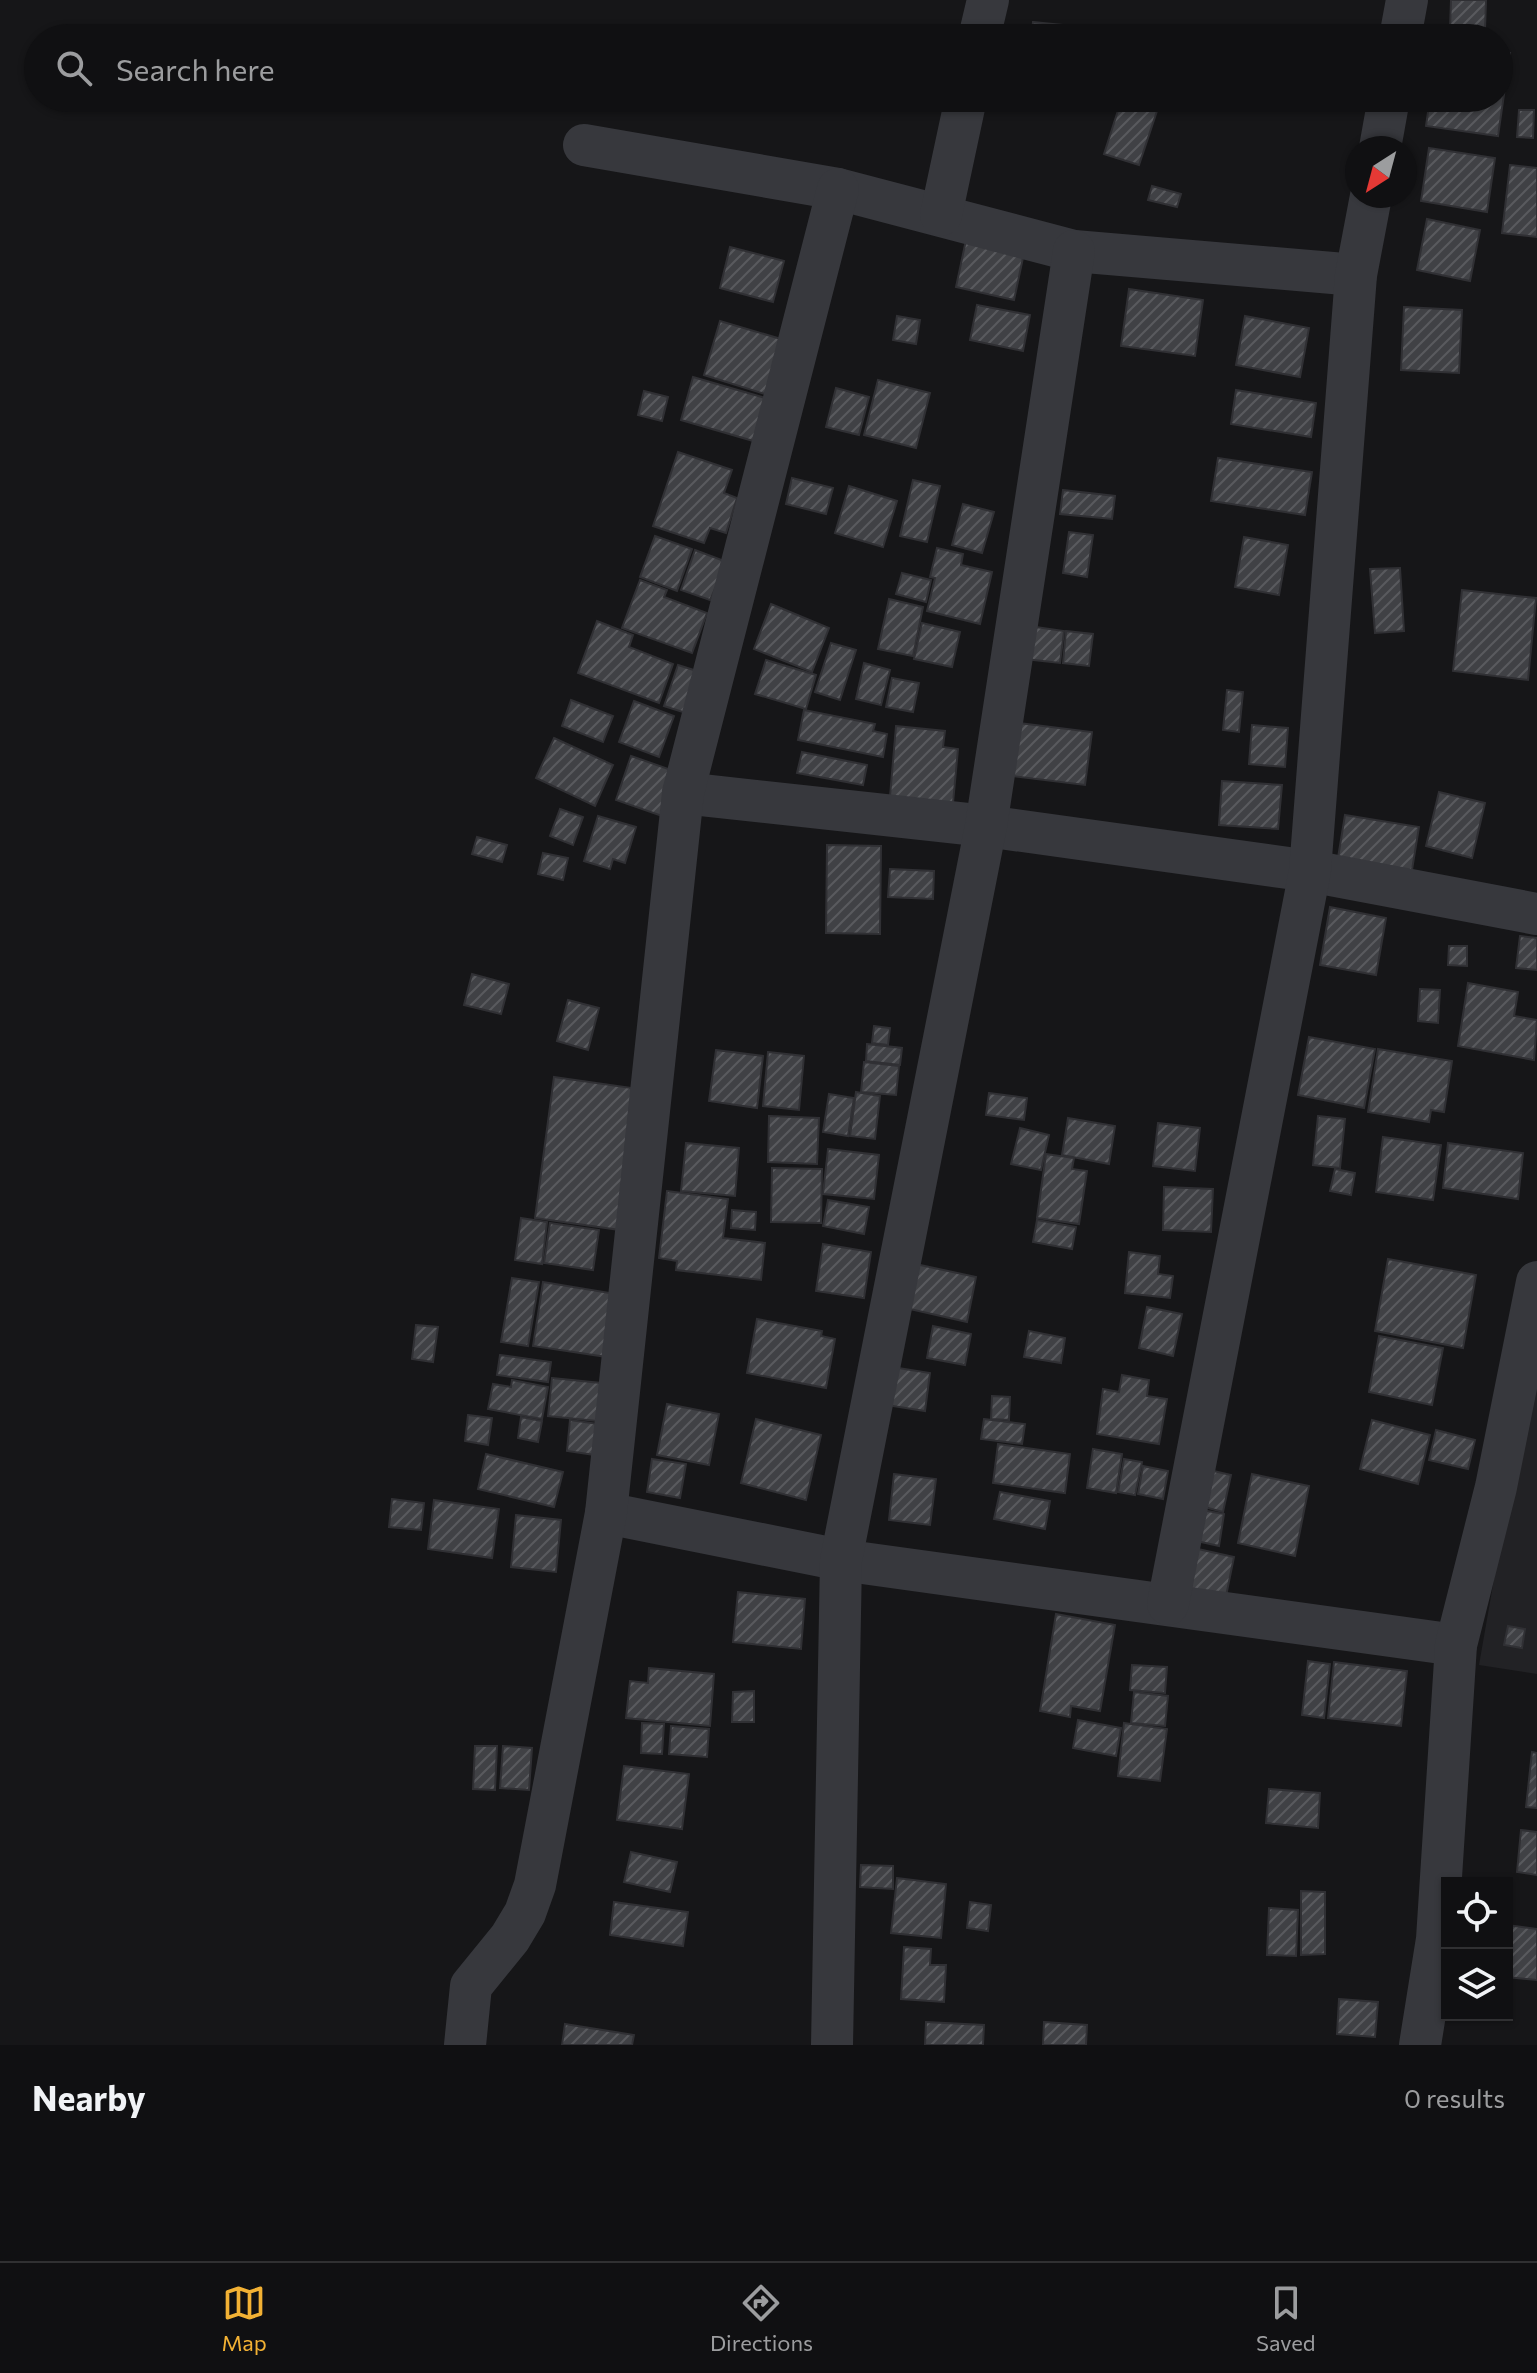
<!DOCTYPE html>
<html lang="en">
<head>
<meta charset="utf-8">
<style>
  :root { --surface:#101012; --page:#1e1e20; --text:#f1f3f6; --muted:#9c9d9f; --line:#303032; --accent:#f2b134 }
  body { margin:0; font-family:Commissioner,sans-serif; background:var(--page); color:var(--text) }
  .controls { position:absolute; right:24px; bottom:24px; display:grid; overflow:hidden; border-radius:0px; box-shadow:0 2px 6px #0004 }
  .controls button { width:72px; height:72px; display:grid; place-items:center; padding:0; border:0; border-bottom:2px solid var(--line); background:var(--surface); color:var(--text); font:40px sans-serif }
  .compass { position:absolute; left:1345px; top:136px; width:72px; height:72px; border-radius:50%; background:var(--surface); box-shadow:0 2px 6px #0004; rotate:216deg }
  .list { margin:0; padding:0; list-style:none }
  h2 { display:flex; justify-content:space-between; align-items:center; height:104px; margin:0; padding:0 32px; font-size:34px }
  h2 small { font-size:26px; font-weight:400; color:var(--muted) }
  .icon { flex:none; width:44px; height:44px; fill:none; stroke:currentColor; stroke-width:2; stroke-linecap:round; stroke-linejoin:round }
  .map { position:relative; flex:none; width:1537px; height:2045px; overflow:hidden }
  .search { position:absolute; background:var(--surface); box-shadow:0 2px 6px #0004; left:24px; right:24px; top:24px; height:88px; display:flex; align-items:center; gap:20px; box-sizing:border-box; padding:0 28px; border-radius:44px; color:var(--muted); font-size:30px }
  .sheet { height:216px; background:var(--surface) }
  nav { display:flex; justify-content:space-around; align-items:center; box-sizing:border-box; height:112px; border-top:2px solid var(--line); background:var(--surface); font-size:22px; color:var(--muted) }
  nav a { display:grid; justify-items:center; gap:4px }
  nav .on { color:var(--accent) }
  .map>svg:first-child { display:block }
  .built { fill:#222225 }
  .building { fill:url(#building-hatch); stroke:#303034; stroke-width:2 }
  .lines { fill:none; stroke-linecap:round; stroke-linejoin:round }
  .minor { stroke:#37383d; stroke-width:42 }
</style>
</head>
<body>
<div class="map">
<svg width="1537" height="2045" viewBox="0 0 1537 2045">
  <defs>
    <pattern id="building-hatch" width="6" height="6" patternUnits="userSpaceOnUse" patternTransform="scale(2)"><rect width="6" height="6" fill="#404145"/><path d="M-1 1l2-2M0 6l6-6M5 7l2-2" fill="none" stroke="#595a5e"/></pattern>
  </defs>
  <rect width="100%" height="100%" fill="#161618"/>
  <polygon class="built" points="1537,1333 1537,1674 1479,1665"/>
  <g class="building">
    <polygon points="1451,0 1486,0 1485,30 1450,29"/>
    <polygon points="1033,22 1072,26 1071,38 1031,38"/>
    <polygon points="1499,52 1510,53 1498,136 1426,126 1430,98 1499,98"/>
    <polygon points="1122,98 1146,98 1160,102 1139,165 1104,154"/>
    <polygon points="1519,110 1534,110 1533,138 1517,137"/>
    <polygon points="1429,148 1495,158 1487,212 1421,201"/>
    <polygon points="1510,165 1537,168 1537,237 1502,233"/>
    <polygon points="1152,186 1181,194 1177,207 1148,200"/>
    <polygon points="1427,219 1480,230 1470,281 1417,270"/>
    <polygon points="966,240 1024,253 1014,300 956,287"/>
    <polygon points="730,247 784,261 773,302 720,288"/>
    <polygon points="1129,289 1203,300 1195,356 1121,346"/>
    <polygon points="977,305 1030,315 1023,351 970,340"/>
    <polygon points="1404,307 1462,310 1459,373 1401,370"/>
    <polygon points="897,316 920,320 916,344 893,340"/>
    <polygon points="1245,316 1309,328 1300,377 1236,365"/>
    <polygon points="720,321 781,339 765,394 704,375"/>
    <polygon points="693,377 779,402 767,445 681,420"/>
    <polygon points="878,380 930,393 916,448 864,435"/>
    <polygon points="836,388 869,397 859,435 826,427"/>
    <polygon points="1236,390 1316,403 1311,437 1231,424"/>
    <polygon points="644,391 668,397 662,421 638,415"/>
    <polygon points="678,452 732,470 724,493 737,498 726,533 710,528 704,543 653,526"/>
    <polygon points="1218,458 1312,472 1305,515 1211,501"/>
    <polygon points="792,478 833,488 826,514 786,504"/>
    <polygon points="913,480 940,486 927,542 900,536"/>
    <polygon points="849,486 897,501 883,547 835,533"/>
    <polygon points="1063,490 1115,496 1112,519 1060,514"/>
    <polygon points="963,504 994,512 982,553 952,545"/>
    <polygon points="1069,532 1093,535 1087,577 1063,573"/>
    <polygon points="655,536 692,549 677,591 640,577"/>
    <polygon points="1244,537 1288,545 1279,595 1235,587"/>
    <polygon points="937,548 963,554 961,565 992,572 980,624 927,611 935,578 930,577"/>
    <polygon points="695,550 727,562 710,600 681,590"/>
    <polygon points="1400,568 1404,631 1375,633 1370,569"/>
    <polygon points="902,573 931,580 926,602 896,594"/>
    <polygon points="640,580 667,590 664,597 707,613 692,653 622,628"/>
    <polygon points="1462,590 1536,598 1528,680 1453,671"/>
    <polygon points="889,599 923,607 913,656 878,649"/>
    <polygon points="771,604 829,628 812,672 754,649"/>
    <polygon points="597,621 633,635 629,647 673,664 659,703 578,673"/>
    <polygon points="922,623 960,632 952,667 914,659"/>
    <polygon points="1029,626 1064,631 1060,663 1025,659"/>
    <polygon points="1066,631 1093,634 1089,666 1063,663"/>
    <polygon points="831,643 856,650 840,700 815,692"/>
    <polygon points="766,660 816,675 806,709 755,694"/>
    <polygon points="864,663 890,670 881,705 856,699"/>
    <polygon points="678,665 700,672 686,713 664,706"/>
    <polygon points="892,678 919,683 913,712 886,707"/>
    <polygon points="1227,690 1243,692 1239,732 1223,730"/>
    <polygon points="571,700 613,716 603,742 562,726"/>
    <polygon points="634,701 674,716 659,757 619,742"/>
    <polygon points="804,710 875,724 873,731 887,734 883,757 798,740"/>
    <polygon points="1019,723 1092,732 1085,785 1012,776"/>
    <polygon points="1252,725 1288,728 1285,767 1249,764"/>
    <polygon points="896,726 945,731 943,747 958,749 952,814 889,808"/>
    <polygon points="554,738 613,765 595,806 536,778"/>
    <polygon points="802,752 867,765 863,785 797,773"/>
    <polygon points="631,756 677,772 662,816 616,800"/>
    <polygon points="1222,781 1282,785 1278,829 1219,825"/>
    <polygon points="1439,792 1485,803 1472,858 1426,846"/>
    <polygon points="560,809 583,817 573,845 550,836"/>
    <polygon points="1345,815 1419,827 1411,876 1337,864"/>
    <polygon points="598,816 636,827 625,863 613,859 610,869 584,861"/>
    <polygon points="477,837 507,845 502,862 472,854"/>
    <polygon points="827,845 881,846 880,934 826,933"/>
    <polygon points="543,853 568,858 563,880 538,874"/>
    <polygon points="890,869 934,871 933,899 888,897"/>
    <polygon points="1330,907 1386,918 1376,975 1320,965"/>
    <polygon points="1520,936 1537,938 1537,970 1516,968"/>
    <polygon points="1449,946 1467,946 1467,966 1448,965"/>
    <polygon points="472,974 509,984 501,1014 464,1005"/>
    <polygon points="1468,983 1518,992 1514,1016 1537,1020 1534,1060 1458,1046"/>
    <polygon points="1420,989 1440,990 1438,1023 1418,1021"/>
    <polygon points="568,1000 599,1008 588,1050 557,1041"/>
    <polygon points="874,1026 890,1028 888,1045 872,1043"/>
    <polygon points="1309,1037 1375,1049 1364,1108 1298,1095"/>
    <polygon points="867,1044 902,1048 900,1065 866,1061"/>
    <polygon points="1378,1049 1452,1061 1444,1112 1431,1110 1429,1122 1368,1112"/>
    <polygon points="716,1050 763,1056 757,1108 709,1101"/>
    <polygon points="768,1052 804,1056 799,1110 763,1106"/>
    <polygon points="864,1062 899,1066 896,1095 861,1092"/>
    <polygon points="554,1077 639,1089 620,1230 535,1218"/>
    <polygon points="856,1092 880,1096 875,1139 850,1136"/>
    <polygon points="989,1093 1027,1098 1024,1120 986,1115"/>
    <polygon points="829,1094 854,1098 848,1136 823,1132"/>
    <polygon points="769,1116 819,1118 817,1164 768,1162"/>
    <polygon points="1318,1116 1345,1119 1340,1168 1313,1165"/>
    <polygon points="1068,1118 1115,1126 1109,1164 1062,1155"/>
    <polygon points="1158,1123 1200,1128 1195,1171 1153,1166"/>
    <polygon points="1020,1128 1049,1135 1041,1170 1011,1164"/>
    <polygon points="1383,1137 1441,1145 1433,1200 1376,1192"/>
    <polygon points="686,1143 739,1148 735,1196 681,1191"/>
    <polygon points="1448,1143 1523,1153 1518,1199 1443,1188"/>
    <polygon points="828,1149 879,1155 874,1199 823,1194"/>
    <polygon points="1046,1154 1074,1158 1072,1169 1087,1171 1079,1224 1037,1218"/>
    <polygon points="772,1168 822,1169 821,1223 771,1222"/>
    <polygon points="1335,1169 1355,1173 1351,1195 1330,1191"/>
    <polygon points="1164,1187 1213,1189 1211,1232 1163,1230"/>
    <polygon points="667,1191 728,1199 723,1238 765,1243 761,1280 676,1270 677,1261 659,1258"/>
    <polygon points="828,1200 869,1207 864,1234 823,1226"/>
    <polygon points="732,1210 756,1212 755,1230 731,1228"/>
    <polygon points="521,1218 547,1222 542,1264 515,1260"/>
    <polygon points="1037,1220 1076,1227 1072,1249 1033,1242"/>
    <polygon points="550,1223 599,1230 593,1270 544,1263"/>
    <polygon points="823,1244 871,1252 864,1298 816,1291"/>
    <polygon points="1129,1252 1160,1256 1158,1274 1173,1276 1170,1298 1125,1293"/>
    <polygon points="1388,1259 1476,1275 1463,1348 1375,1331"/>
    <polygon points="911,1263 976,1277 967,1322 901,1307"/>
    <polygon points="512,1278 539,1282 528,1346 501,1342"/>
    <polygon points="543,1282 616,1294 607,1357 533,1346"/>
    <polygon points="1147,1307 1182,1314 1173,1356 1139,1348"/>
    <polygon points="757,1319 822,1331 821,1336 835,1339 826,1388 747,1373"/>
    <polygon points="416,1325 438,1327 433,1362 412,1359"/>
    <polygon points="933,1326 971,1334 965,1365 927,1358"/>
    <polygon points="1029,1331 1065,1338 1061,1363 1024,1357"/>
    <polygon points="1379,1336 1443,1348 1432,1405 1369,1392"/>
    <polygon points="500,1355 551,1362 548,1382 497,1375"/>
    <polygon points="886,1366 930,1373 925,1411 880,1404"/>
    <polygon points="1122,1375 1149,1380 1147,1396 1167,1399 1159,1444 1097,1434 1103,1389 1119,1392"/>
    <polygon points="552,1378 601,1383 597,1421 548,1416"/>
    <polygon points="512,1380 548,1387 542,1419 488,1409 493,1384 511,1387"/>
    <polygon points="992,1396 1010,1397 1009,1420 991,1419"/>
    <polygon points="667,1404 719,1414 709,1465 657,1455"/>
    <polygon points="468,1415 492,1418 488,1445 465,1441"/>
    <polygon points="521,1417 542,1421 538,1442 518,1438"/>
    <polygon points="756,1419 821,1435 806,1500 741,1483"/>
    <polygon points="984,1419 1025,1424 1022,1444 981,1439"/>
    <polygon points="570,1420 599,1424 595,1455 567,1451"/>
    <polygon points="1372,1420 1430,1435 1418,1484 1360,1469"/>
    <polygon points="1436,1430 1475,1440 1468,1469 1429,1460"/>
    <polygon points="998,1444 1070,1454 1065,1493 993,1483"/>
    <polygon points="1093,1449 1122,1454 1116,1493 1087,1488"/>
    <polygon points="486,1454 563,1472 554,1507 478,1489"/>
    <polygon points="652,1459 686,1464 680,1498 647,1492"/>
    <polygon points="1124,1459 1142,1462 1135,1495 1118,1492"/>
    <polygon points="1143,1466 1168,1471 1163,1499 1138,1494"/>
    <polygon points="1205,1469 1231,1475 1223,1512 1197,1505"/>
    <polygon points="894,1474 936,1479 930,1525 889,1520"/>
    <polygon points="1252,1474 1309,1486 1295,1556 1238,1543"/>
    <polygon points="1000,1492 1050,1501 1045,1529 994,1519"/>
    <polygon points="392,1499 424,1503 421,1530 389,1527"/>
    <polygon points="434,1500 499,1509 492,1558 428,1549"/>
    <polygon points="1197,1509 1224,1514 1219,1546 1192,1540"/>
    <polygon points="516,1515 561,1520 556,1572 511,1567"/>
    <polygon points="1189,1547 1234,1557 1225,1601 1181,1592"/>
    <polygon points="738,1592 805,1599 801,1649 733,1642"/>
    <polygon points="1056,1614 1115,1625 1100,1711 1071,1706 1070,1717 1040,1711"/>
    <polygon points="1508,1626 1525,1629 1522,1648 1504,1645"/>
    <polygon points="1308,1661 1330,1664 1324,1718 1302,1715"/>
    <polygon points="1334,1662 1407,1671 1401,1726 1328,1718"/>
    <polygon points="1132,1665 1167,1667 1165,1693 1130,1690"/>
    <polygon points="649,1668 714,1674 710,1726 626,1718 630,1681 648,1683"/>
    <polygon points="754,1691 754,1722 732,1722 733,1692"/>
    <polygon points="1134,1692 1168,1696 1165,1726 1131,1723"/>
    <polygon points="1078,1720 1121,1728 1116,1756 1073,1748"/>
    <polygon points="642,1723 664,1724 662,1754 641,1753"/>
    <polygon points="1124,1723 1167,1729 1160,1781 1118,1776"/>
    <polygon points="671,1726 709,1729 707,1757 669,1754"/>
    <polygon points="475,1746 497,1746 495,1790 473,1789"/>
    <polygon points="503,1746 532,1748 529,1790 500,1788"/>
    <polygon points="1532,1752 1537,1753 1537,1808 1526,1807"/>
    <polygon points="624,1766 689,1774 682,1829 617,1820"/>
    <polygon points="1269,1789 1320,1793 1318,1828 1266,1823"/>
    <polygon points="1521,1830 1537,1832 1537,1875 1517,1872"/>
    <polygon points="631,1852 677,1862 670,1892 624,1882"/>
    <polygon points="861,1865 893,1866 893,1889 860,1887"/>
    <polygon points="897,1878 946,1884 941,1938 891,1933"/>
    <polygon points="1301,1891 1325,1892 1325,1954 1301,1955"/>
    <polygon points="614,1902 688,1912 683,1946 610,1935"/>
    <polygon points="970,1902 991,1905 988,1931 967,1928"/>
    <polygon points="1269,1908 1298,1910 1296,1956 1267,1955"/>
    <polygon points="1507,1925 1537,1929 1537,1980 1507,1977"/>
    <polygon points="904,1947 931,1949 930,1965 946,1965 944,2002 901,1999"/>
    <polygon points="1339,1999 1378,2002 1375,2037 1337,2034"/>
    <polygon points="926,2022 984,2025 983,2045 925,2045"/>
    <polygon points="1044,2022 1087,2025 1086,2045 1043,2045"/>
    <polygon points="565,2024 634,2035 632,2045 562,2045"/>
  </g>
  <g class="lines">
    <g class="minor">
      <polyline points="979,38 988,0"/>
      <polyline points="1400,38 1407,0"/>
      <polyline points="584,145 838,189 1074,251 1356,275"/>
      <polyline points="1380,148 1389,98"/>
      <polyline points="941,215 966,98"/>
      <polyline points="683,793 986,826 1310,871 1537,914"/>
      <polyline points="606,1513 841,1560 1456,1645"/>
      <polyline points="1168,1604 1310,871 1356,275 1371,196"/>
      <polyline points="465,2045 471,1986 510,1938 525,1913 535,1885 606,1513 683,793 838,189"/>
      <polyline points="832,2045 841,1560 986,826 1074,251"/>
      <polyline points="1420,2045 1437,1939 1456,1645 1496,1487 1537,1282"/>
    </g>
  </g>
</svg>
<div class="controls">
<button><svg class="icon" aria-label="locate" viewBox="0 0 24 24"><circle cx="12" cy="12" r="6"/><path d="M12 2v4M12 18v4M2 12h4M18 12h4"/></svg></button>
<button><svg class="icon" aria-label="layers" viewBox="0 0 24 24"><path d="M12 4l9 5-9 5-9-5zM3 14l9 5 9-5"/></svg></button>
</div>
<svg class="compass" viewBox="-18 -18 36 36"><path d="M0-13l5 13h-10z" fill="#e53935"/><path d="M0 13l5-13h-10z" fill="#9c9d9f"/></svg>
<div class="search"><svg class="icon" aria-label="search" viewBox="0 0 24 24"><circle cx="10" cy="10" r="6"/><path d="M15 15l6 6"/></svg>Search here</div>
</div>
<section class="sheet">
<h2>Nearby<small>0 results</small></h2>
<ul class="list">
</ul>
</section>
<nav>
<a class="on"><svg class="icon" aria-label="map" viewBox="0 0 24 24"><path d="M3 6l6-2 6 2 6-2v14l-6 2-6-2-6 2zM9 4v14M15 6v14"/></svg>Map</a>
<a><svg class="icon" aria-label="directions" viewBox="0 0 24 24"><path d="M12 3l9 9-9 9-9-9zM9 14v-3h6M13 9l2 2-2 2"/></svg>Directions</a>
<a><svg class="icon" aria-label="saved" viewBox="0 0 24 24"><path d="M7 4h10v16l-5-4-5 4z"/></svg>Saved</a>
</nav>
</body>
</html>
